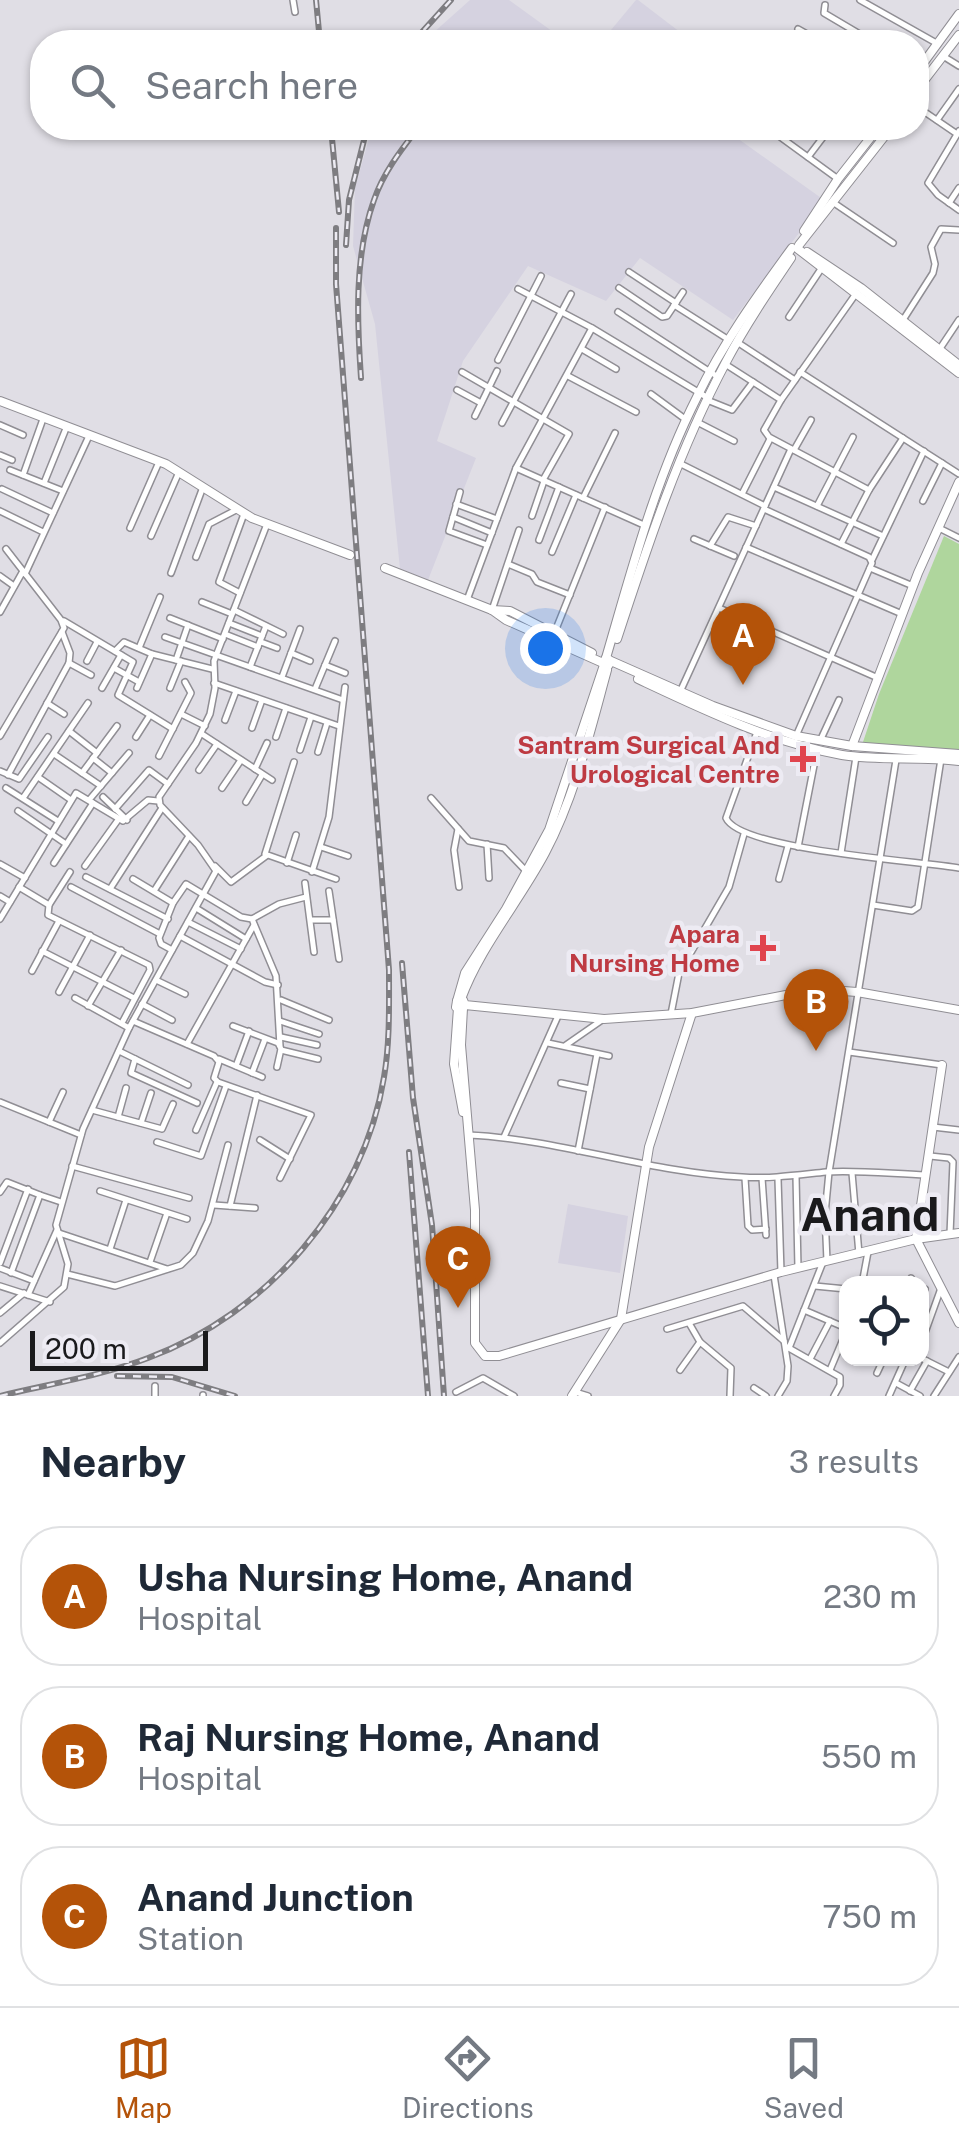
<!DOCTYPE html>
<html lang="en">
<head>
<meta charset="utf-8">
<style>
  :root { --surface:#fff; --page:#f2f2f3; --text:#1f2937; --muted:#747a83; --line:#e0e1e3; --accent:#b45309 }
  body { margin:0; font-family:"Public Sans",sans-serif; background:var(--page); color:var(--text) }
  .controls { position:absolute; right:30px; bottom:30px; display:grid; overflow:hidden; border-radius:20px; box-shadow:0 2px 8px #0004 }
  .controls button { width:90px; height:90px; display:grid; place-items:center; padding:0; border:0; border-bottom:2px solid var(--line); background:var(--surface); color:var(--text); font:50px sans-serif }
  .scale { position:absolute; left:30px; bottom:25px; width:178px; box-sizing:border-box; padding-left:10px; border:5px solid #1a1a1c; border-top:0; font-size:28px; line-height:35px; white-space:nowrap; color:#1a1a1c; -webkit-text-stroke:8px #edebf3; paint-order:stroke }
  .you { position:absolute; left:545px; top:648px; width:35px; height:35px; margin:-25px; border:8px solid #fff; border-radius:50%; background:#1a73e8; box-shadow:0 0 0 15px #1a73e833 }
  .badge { display:grid; place-items:center; width:65px; height:65px; border-radius:50%; background:var(--accent); color:#fff; font-size:32px; font-weight:700 }
  .pin { position:absolute; translate:-50% -82px; filter:drop-shadow(0 2px 5px #0008) }
  .pin::after { content:''; position:absolute; top:52px; width:35px; height:30px; background:inherit; clip-path:polygon(0 0,100% 0,50% 100%) }
  .list { margin:0; padding:0; list-style:none }
  h2 { display:flex; justify-content:space-between; align-items:center; height:130px; margin:0; padding:0 40px; font-size:42px }
  h2 small { font-size:32px; font-weight:400; color:var(--muted) }
  .list li { display:grid; grid-template-columns:65px 1fr auto; gap:30px; align-items:center; box-sizing:border-box; height:140px; margin:0 20px 20px; padding:0 20px; border:2px solid var(--line); border-radius:40px }
  .list b { display:block; font-size:38px; white-space:nowrap }
  .list p { margin:0; font-size:32px; white-space:nowrap; color:var(--muted) }
  .list em { font-size:32px; font-style:normal; color:var(--muted) }
  .icon { flex:none; width:55px; height:55px; fill:none; stroke:currentColor; stroke-width:2; stroke-linecap:round; stroke-linejoin:round }
  .map { position:relative; flex:none; width:959px; height:1396px; overflow:hidden }
  .search { position:absolute; background:var(--surface); box-shadow:0 2px 8px #0004; left:30px; right:30px; top:30px; height:110px; display:flex; align-items:center; gap:25px; box-sizing:border-box; padding:0 35px; border-radius:40px; color:var(--muted); font-size:38px }
  .sheet { height:610px; background:var(--surface) }
  nav { display:flex; justify-content:space-around; align-items:center; box-sizing:border-box; height:140px; border-top:2px solid var(--line); background:var(--surface); font-size:28px; color:var(--muted) }
  nav a { display:grid; justify-items:center; gap:5px }
  nav .on { color:var(--accent) }
  .map>svg:first-child { display:block }
  .built { fill:#d5d2e0 }
  .green { fill:#afd69d }
  .lines { fill:none; stroke-linecap:round; stroke-linejoin:round }
  .street-casing { stroke:#908e94; stroke-width:8 }
  .secondary-casing { stroke:#908e94; stroke-width:10 }
  .street { stroke:#fff; stroke-width:5 }
  .secondary { stroke:#fff; stroke-width:8 }
  .rail-casing { stroke:#7e7d81; stroke-width:6 }
  .rail { stroke:#edebf3; stroke-width:2.5; stroke-dasharray:8; stroke-linecap:butt }
  .health-dot { fill:#e0444e; stroke:#edebf3; stroke-width:4 }
  .labels { text-anchor:middle; stroke-width:9; stroke-linejoin:round; paint-order:stroke }
  .health-label { font-size:25px; font-weight:bold; fill:#be3a42; stroke:#edebf3; text-anchor:end }
  .town-label { font-size:45px; font-weight:bold; fill:#1a1a1c; stroke:#edebf3 }
</style>
</head>
<body>
<div class="map">
<svg width="959" height="1396" viewBox="0 0 959 1396">
  <rect width="100%" height="100%" fill="#e0dee5"/>
  <g class="built">
    <polygon points="470,0 509,0 567,42 423,42"/>
    <polygon points="636,0 638,0 693,42 601,42"/>
    <polygon points="372,128 723,128 824,200 733,320 640,258 606,301 528,266 463,361 437,441 476,458 428,580 400,569 375,324 353,246 355,188"/>
    <polygon points="568,1204 628,1216 620,1273 558,1263"/>
  </g>
  <polygon class="green" points="944,536 959,544 959,757 861,748 879,694"/>
  <g class="lines">
    <defs>
      <g id="street">
        <polyline points="293,0 295,12"/>
        <polyline points="860,0 938,44"/>
        <polyline points="825,5 824,13 873,42"/>
        <polyline points="798,29 821,42"/>
        <polyline points="943,56 959,66"/>
        <polyline points="916,106 957,134"/>
        <polyline points="937,120 959,89"/>
        <polyline points="768,128 838,179"/>
        <polyline points="959,131 928,183 938,195 959,210"/>
        <polyline points="808,157 830,128"/>
        <polyline points="834,203 893,243"/>
        <polyline points="949,203 959,188"/>
        <polyline points="629,272 676,303"/>
        <polyline points="619,288 662,317 667,316 683,292"/>
        <polyline points="518,289 592,328 708,398"/>
        <polyline points="855,295 781,400 764,430 769,437 869,490 903,438"/>
        <polyline points="674,305 729,340"/>
        <polyline points="618,312 718,377"/>
        <polyline points="789,317 821,269"/>
        <polyline points="903,320 933,273 935,264 931,247 941,229 959,230"/>
        <polyline points="737,342 795,380"/>
        <polyline points="582,349 616,369"/>
        <polyline points="939,350 959,320"/>
        <polyline points="498,360 541,276"/>
        <polyline points="725,364 781,400"/>
        <polyline points="462,372 569,434 543,480"/>
        <polyline points="800,372 959,474"/>
        <polyline points="568,376 636,412"/>
        <polyline points="457,390 481,403"/>
        <polyline points="651,394 685,419"/>
        <polyline points="707,400 732,410 753,382"/>
        <polyline points="475,416 497,371"/>
        <polyline points="697,422 734,441"/>
        <polyline points="502,423 571,294"/>
        <polyline points="0,425 23,435"/>
        <polyline points="794,450 811,420"/>
        <polyline points="0,455 12,460"/>
        <polyline points="679,463 765,506"/>
        <polyline points="516,468 646,526"/>
        <polyline points="10,470 63,491"/>
        <polyline points="23,475 43,419"/>
        <polyline points="44,483 67,426"/>
        <polyline points="774,487 883,536"/>
        <polyline points="2,489 53,513"/>
        <polyline points="460,492 449,531 487,545"/>
        <polyline points="742,494 770,439"/>
        <polyline points="583,498 615,433"/>
        <polyline points="923,501 942,463"/>
        <polyline points="456,504 497,519"/>
        <polyline points="817,506 853,437"/>
        <polyline points="764,509 869,557 872,563 796,736"/>
        <polyline points="0,511 43,532"/>
        <polyline points="532,516 544,481"/>
        <polyline points="453,517 492,533"/>
        <polyline points="130,528 159,462"/>
        <polyline points="939,528 959,538"/>
        <polyline points="151,536 179,472"/>
        <polyline points="694,539 734,556"/>
        <polyline points="539,540 559,487"/>
        <polyline points="841,544 869,490"/>
        <polyline points="710,546 728,517 756,526"/>
        <polyline points="746,547 902,614"/>
        <polyline points="552,552 576,495"/>
        <polyline points="196,557 209,524 236,510"/>
        <polyline points="872,560 924,451"/>
        <polyline points="508,564 532,574 537,582 570,595"/>
        <polyline points="870,568 913,586"/>
        <polyline points="171,573 203,487"/>
        <polyline points="25,574 89,436"/>
        <polyline points="0,576 14,586"/>
        <polyline points="240,593 219,582 244,514"/>
        <polyline points="467,600 516,468 592,328"/>
        <polyline points="202,602 232,614"/>
        <polyline points="719,608 878,678"/>
        <polyline points="234,610 283,634"/>
        <polyline points="492,610 519,530"/>
        <polyline points="0,612 23,571"/>
        <polyline points="170,618 223,639"/>
        <polyline points="64,621 133,662 118,695 173,729"/>
        <polyline points="229,623 262,636"/>
        <polyline points="225,634 258,647"/>
        <polyline points="554,634 605,507"/>
        <polyline points="165,637 343,700"/>
        <polyline points="261,642 277,648"/>
        <polyline points="139,648 160,597"/>
        <polyline points="115,651 124,642 152,654 212,669"/>
        <polyline points="291,653 310,661"/>
        <polyline points="176,660 188,625"/>
        <polyline points="87,661 97,642"/>
        <polyline points="69,663 91,675"/>
        <polyline points="325,665 345,673"/>
        <polyline points="250,667 266,626"/>
        <polyline points="114,668 139,682"/>
        <polyline points="282,677 300,629"/>
        <polyline points="214,683 339,726"/>
        <polyline points="102,688 121,655"/>
        <polyline points="137,688 152,654"/>
        <polyline points="170,688 181,661"/>
        <polyline points="315,689 335,641"/>
        <polyline points="680,692 791,449"/>
        <polyline points="47,703 64,714"/>
        <polyline points="181,714 205,726"/>
        <polyline points="225,720 236,691"/>
        <polyline points="252,728 262,700"/>
        <polyline points="69,731 97,753"/>
        <path d="M757,732L726,818C740,850 918,861 959,868"/>
        <polyline points="202,734 272,780"/>
        <polyline points="0,736 64,628 61,620 6,549"/>
        <polyline points="136,737 150,715"/>
        <polyline points="276,737 286,708"/>
        <polyline points="820,741 839,700"/>
        <polyline points="300,750 311,717"/>
        <polyline points="318,752 327,723"/>
        <polyline points="54,754 101,786"/>
        <polyline points="159,756 191,693 185,682"/>
        <polyline points="93,758 112,773"/>
        <polyline points="294,762 265,854 336,879"/>
        <polyline points="255,769 267,743"/>
        <polyline points="199,770 217,744"/>
        <polyline points="0,771 19,779 48,737"/>
        <polyline points="82,773 117,726"/>
        <polyline points="8,775 69,663 70,653 62,632"/>
        <polyline points="38,777 71,800"/>
        <polyline points="6,788 58,821"/>
        <polyline points="222,788 241,760"/>
        <polyline points="103,797 127,820"/>
        <polyline points="23,798 88,703"/>
        <polyline points="431,798 469,841 504,848 526,871"/>
        <polyline points="89,800 129,753"/>
        <polyline points="246,802 262,775"/>
        <polyline points="115,809 149,770 168,784"/>
        <polyline points="18,811 66,844"/>
        <polyline points="458,829 454,850 459,887"/>
        <polyline points="487,844 489,878"/>
        <polyline points="321,847 348,856"/>
        <polyline points="798,847 817,750"/>
        <polyline points="841,853 856,757"/>
        <polyline points="54,863 93,803"/>
        <polyline points="287,863 296,835"/>
        <polyline points="0,864 25,878"/>
        <polyline points="85,866 118,820"/>
        <polyline points="215,866 231,882 266,856"/>
        <polyline points="70,872 49,905 48,915 149,965 150,970 123,1021"/>
        <polyline points="312,872 329,817 345,687"/>
        <polyline points="86,877 168,919"/>
        <polyline points="133,879 173,903"/>
        <polyline points="779,879 788,846"/>
        <polyline points="305,883 314,952"/>
        <polyline points="19,887 49,905"/>
        <polyline points="71,887 160,934"/>
        <polyline points="110,889 162,808"/>
        <polyline points="154,891 189,836"/>
        <polyline points="329,891 339,959"/>
        <polyline points="0,896 10,902"/>
        <polyline points="873,905 912,911 918,907 941,759"/>
        <polyline points="196,908 246,939"/>
        <polyline points="0,919 76,793 123,821 148,800 158,801"/>
        <polyline points="252,919 279,904 306,897"/>
        <polyline points="311,920 333,920"/>
        <polyline points="188,922 241,949"/>
        <polyline points="180,936 265,982 278,985"/>
        <polyline points="172,950 161,944 159,938 173,903 186,884 241,917 252,919 276,976 280,1046"/>
        <polyline points="42,951 134,998"/>
        <polyline points="32,971 59,921"/>
        <polyline points="156,980 185,994"/>
        <polyline points="59,992 90,935"/>
        <polyline points="75,998 129,1028"/>
        <polyline points="281,1000 329,1020"/>
        <polyline points="142,1004 172,1020"/>
        <polyline points="88,1006 121,950"/>
        <polyline points="671,1014 679,973 729,887 744,834"/>
        <polyline points="133,1021 214,1056 219,1062 214,1078 218,1082 311,1115 280,1178"/>
        <polyline points="280,1021 319,1034"/>
        <polyline points="233,1026 278,1043 281,1049 277,1067"/>
        <polyline points="281,1037 317,1045"/>
        <polyline points="548,1043 609,1056"/>
        <polyline points="187,1044 254,925"/>
        <polyline points="566,1045 602,1020"/>
        <polyline points="281,1050 318,1059"/>
        <polyline points="119,1051 188,1085"/>
        <polyline points="849,1052 942,1065"/>
        <polyline points="135,1059 131,1073 197,1103"/>
        <polyline points="219,1059 262,1077"/>
        <polyline points="236,1066 249,1031"/>
        <polyline points="252,1073 265,1039"/>
        <polyline points="561,1083 590,1089"/>
        <polyline points="0,1102 81,1135"/>
        <polyline points="92,1110 162,1129 173,1104"/>
        <polyline points="118,1117 126,1088"/>
        <polyline points="49,1122 63,1092"/>
        <polyline points="141,1123 151,1093"/>
        <polyline points="933,1127 959,1130"/>
        <polyline points="196,1130 217,1082"/>
        <path d="M468,1135C561,1139 649,1173 742,1177C770,1179 797,1175 826,1172C858,1170 893,1174 926,1175"/>
        <polyline points="504,1137 558,1016"/>
        <polyline points="260,1140 290,1159"/>
        <polyline points="157,1142 201,1156 226,1086"/>
        <polyline points="578,1151 597,1054"/>
        <polyline points="930,1156 949,1158 953,1162 950,1234"/>
        <polyline points="72,1166 189,1198"/>
        <polyline points="852,1173 859,1254"/>
        <polyline points="796,1176 798,1268"/>
        <polyline points="745,1178 748,1226 752,1230 766,1229"/>
        <polyline points="762,1178 766,1235"/>
        <polyline points="778,1179 781,1272"/>
        <polyline points="100,1191 187,1219"/>
        <polyline points="0,1192 7,1182 40,1195 11,1273"/>
        <polyline points="40,1195 61,1202"/>
        <polyline points="214,1205 255,1208"/>
        <polyline points="230,1206 257,1095"/>
        <polyline points="59,1233 167,1269"/>
        <polyline points="110,1249 126,1200"/>
        <polyline points="827,1261 825,1214 829,1172 896,760"/>
        <polyline points="150,1262 167,1213"/>
        <polyline points="0,1263 28,1189"/>
        <polyline points="0,1268 34,1281"/>
        <polyline points="67,1274 115,1286 181,1265 193,1253 208,1221 228,1145"/>
        <polyline points="774,1275 788,1366 787,1381 778,1396"/>
        <polyline points="862,1284 868,1252"/>
        <polyline points="909,1284 911,1278"/>
        <polyline points="0,1286 50,1302"/>
        <polyline points="815,1286 846,1289"/>
        <polyline points="28,1295 57,1230"/>
        <polyline points="922,1298 925,1289"/>
        <polyline points="804,1310 846,1328"/>
        <polyline points="0,1313 24,1293"/>
        <polyline points="689,1323 700,1342 731,1368 730,1396"/>
        <polyline points="667,1329 743,1306 784,1341"/>
        <polyline points="922,1341 940,1291"/>
        <polyline points="0,1343 64,1287 68,1264 56,1225 83,1129 129,1028 216,871 198,845 160,805 159,797 196,743 210,714 215,688 214,661 267,524"/>
        <polyline points="787,1347 840,1377 840,1385 834,1396"/>
        <polyline points="789,1348 823,1262"/>
        <polyline points="921,1358 949,1372"/>
        <polyline points="810,1359 830,1321"/>
        <polyline points="680,1370 700,1342"/>
        <polyline points="830,1370 846,1332"/>
        <polyline points="877,1373 884,1358"/>
        <polyline points="896,1383 920,1396"/>
        <polyline points="754,1388 766,1396"/>
        <polyline points="910,1391 927,1361"/>
        <polyline points="456,1392 483,1378 514,1396"/>
        <polyline points="575,1392 588,1396"/>
        <polyline points="155,1396 155,1386"/>
        <polyline points="203,1396 203,1395"/>
        <polyline points="889,1396 906,1358"/>
        <polyline points="934,1396 959,1357"/>
      </g>
      <g id="secondary">
        <polyline points="916,73 959,14"/>
        <polyline points="916,91 959,35"/>
        <polyline points="804,231 838,179 878,128"/>
        <polyline points="799,245 891,128"/>
        <polyline points="798,249 959,373"/>
        <polyline points="807,252 861,288 959,365"/>
        <polyline points="0,401 166,464 252,518 350,555"/>
        <polyline points="385,568 492,610 506,620 603,663"/>
        <polyline points="492,610 510,611 592,653"/>
        <path d="M617,639C648,544 679,450 726,362C745,326 768,292 791,258"/>
        <path d="M606,658C632,569 655,480 697,397C723,343 757,296 792,248"/>
        <polyline points="611,661 606,658 603,663 608,666 611,661 713,706 796,736 852,746 959,754"/>
        <path d="M638,679C704,710 770,742 842,755C880,761 921,756 959,761"/>
        <polyline points="852,746 918,573 959,482"/>
        <path d="M461,999C480,947 519,902 545,853C575,796 590,732 607,670"/>
        <polyline points="457,1001 465,973 506,909 549,830 604,665"/>
        <polyline points="458,1008 454,1064 463,1112"/>
        <polyline points="463,1008 461,1045 475,1210 475,1343 485,1356 499,1356 781,1272 916,1239 959,1233"/>
        <polyline points="463,1008 456,1007 457,1001 463,1000 465,1005 604,1019 692,1013 817,989 857,992 959,1010"/>
        <polyline points="942,1065 916,1239 959,1323"/>
        <polyline points="572,1396 621,1319 649,1147 692,1013"/>
      </g>
    </defs>
    <use href="#street" class="street-casing"/>
    <use href="#secondary" class="secondary-casing"/>
    <use href="#street" class="street"/>
    <use href="#secondary" class="secondary"/>
    <defs>
      <g id="rail">
        <polyline points="316,0 320,42"/>
        <polyline points="413,42 451,0"/>
        <polyline points="331,128 339,212"/>
        <polyline points="346,245 349,200 367,128"/>
        <path d="M361,378C357,321 354,256 374,200C383,173 401,150 418,128"/>
        <polyline points="402,963 413,1098 432,1225 444,1396"/>
        <polyline points="409,1152 428,1396"/>
        <polyline points="117,1376 172,1377 235,1396"/>
        <path d="M0,1396C49,1384 101,1376 148,1358C267,1314 364,1203 384,1077C390,1042 389,1006 389,970L336,284V228"/>
      </g>
    </defs>
    <use href="#rail" class="rail-casing"/>
    <use href="#rail" class="rail"/>
  </g>
  <g class="health-dot">
    <path d="M798 744h10v10h10v10h-10v10h-10v-10h-10v-10h10z"/>
    <path d="M758 933h10v10h10v10h-10v10h-10v-10h-10v-10h10z"/>
  </g>
  <g class="labels">
    <g class="health-label">
      <text x="780" y="754">Santram Surgical And<tspan x="780" dy="29">Urological Centre</tspan></text>
      <text x="740" y="943">Apara<tspan x="740" dy="29">Nursing Home</tspan></text>
    </g>
    <g class="town-label">
      <text x="870" y="1231">Anand</text>
    </g>
  </g>
</svg>
<div class="controls">
<button><svg class="icon" aria-label="locate" viewBox="0 0 24 24"><circle cx="12" cy="12" r="6"/><path d="M12 2v4M12 18v4M2 12h4M18 12h4"/></svg></button>
</div>
<div class="scale">200 m</div>
<div class="you"></div>
<div class="pin badge" style="left:743px;top:685px">A</div>
<div class="pin badge" style="left:816px;top:1051px">B</div>
<div class="pin badge" style="left:458px;top:1308px">C</div>
<div class="search"><svg class="icon" aria-label="search" viewBox="0 0 24 24"><circle cx="10" cy="10" r="6"/><path d="M15 15l6 6"/></svg>Search here</div>
</div>
<section class="sheet">
<h2>Nearby<small>3 results</small></h2>
<ul class="list">
<li><span class="badge">A</span><div><b>Usha Nursing Home, Anand</b><p>Hospital</p></div><em>230 m</em></li>
<li><span class="badge">B</span><div><b>Raj Nursing Home, Anand</b><p>Hospital</p></div><em>550 m</em></li>
<li><span class="badge">C</span><div><b>Anand Junction</b><p>Station</p></div><em>750 m</em></li>
</ul>
</section>
<nav>
<a class="on"><svg class="icon" aria-label="map" viewBox="0 0 24 24"><path d="M3 6l6-2 6 2 6-2v14l-6 2-6-2-6 2zM9 4v14M15 6v14"/></svg>Map</a>
<a><svg class="icon" aria-label="directions" viewBox="0 0 24 24"><path d="M12 3l9 9-9 9-9-9zM9 14v-3h6M13 9l2 2-2 2"/></svg>Directions</a>
<a><svg class="icon" aria-label="saved" viewBox="0 0 24 24"><path d="M7 4h10v16l-5-4-5 4z"/></svg>Saved</a>
</nav>
</body>
</html>
